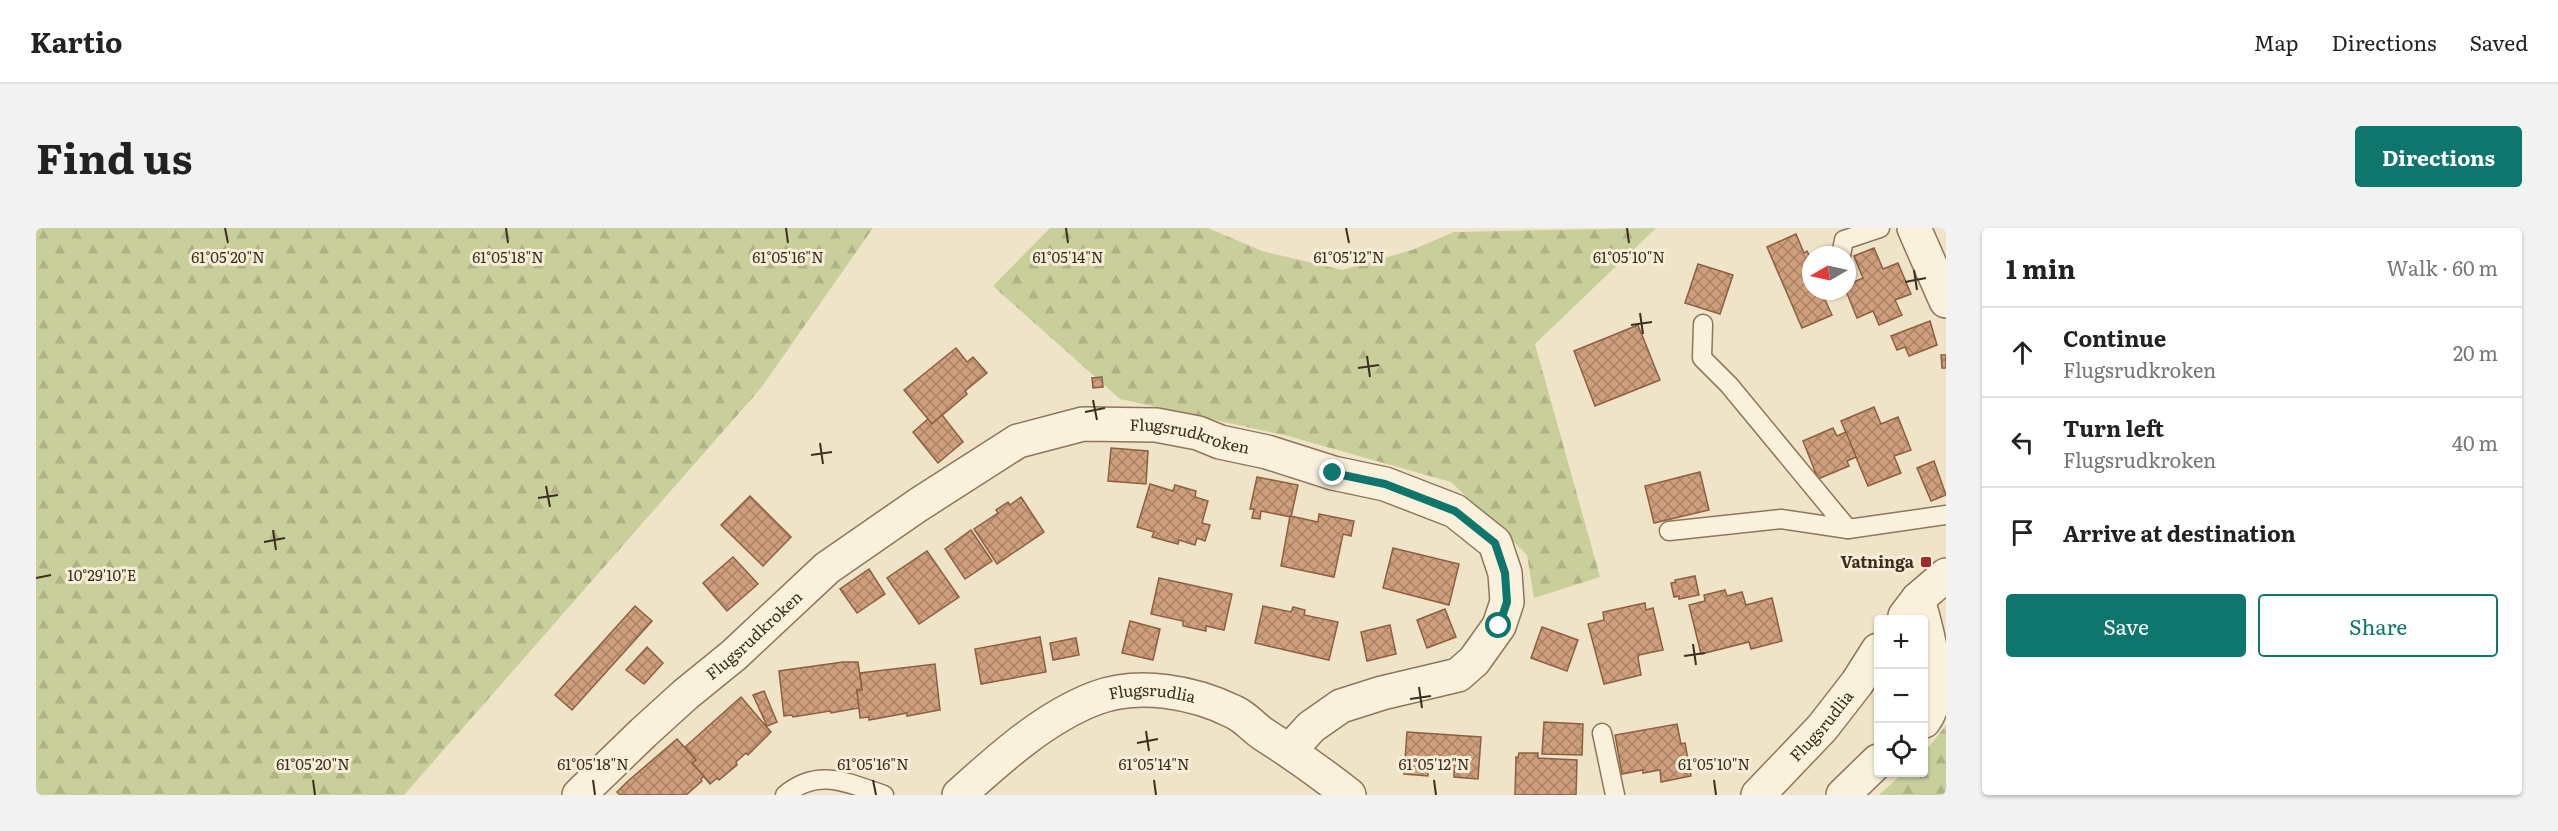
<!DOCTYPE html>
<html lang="en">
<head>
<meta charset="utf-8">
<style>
  :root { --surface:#fff; --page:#f2f2f2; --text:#222; --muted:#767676; --line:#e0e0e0; --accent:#0f766e }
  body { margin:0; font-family:Literata,serif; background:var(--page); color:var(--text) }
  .controls { position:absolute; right:18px; bottom:18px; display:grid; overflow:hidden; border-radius:6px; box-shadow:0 2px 4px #0004 }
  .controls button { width:54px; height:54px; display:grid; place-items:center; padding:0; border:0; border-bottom:2px solid var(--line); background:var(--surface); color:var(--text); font:30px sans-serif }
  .compass { position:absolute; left:1766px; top:18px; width:54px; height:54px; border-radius:50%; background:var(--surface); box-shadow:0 2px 4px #0004; rotate:261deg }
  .stop { position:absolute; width:18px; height:18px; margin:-14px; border:4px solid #0f766e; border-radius:50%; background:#fff }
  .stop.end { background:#0f766e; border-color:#fff; box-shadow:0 2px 6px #0008 }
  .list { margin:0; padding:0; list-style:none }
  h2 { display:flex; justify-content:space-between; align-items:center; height:78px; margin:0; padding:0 24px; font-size:26px }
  h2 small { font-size:20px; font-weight:400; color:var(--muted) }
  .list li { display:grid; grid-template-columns:39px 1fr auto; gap:18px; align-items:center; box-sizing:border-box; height:90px; padding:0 24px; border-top:2px solid var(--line) }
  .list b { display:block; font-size:22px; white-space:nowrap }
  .list p { margin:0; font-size:20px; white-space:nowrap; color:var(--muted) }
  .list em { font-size:20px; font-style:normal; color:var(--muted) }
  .actions { display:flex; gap:12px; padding:18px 24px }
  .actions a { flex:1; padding:14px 0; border:2px solid var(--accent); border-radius:6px; text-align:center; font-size:21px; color:var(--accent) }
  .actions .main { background:var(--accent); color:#fff }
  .icon { flex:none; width:33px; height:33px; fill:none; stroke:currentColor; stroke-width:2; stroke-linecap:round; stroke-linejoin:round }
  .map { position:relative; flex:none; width:1910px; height:567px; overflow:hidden; border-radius:6px }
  header { display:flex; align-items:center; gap:36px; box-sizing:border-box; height:84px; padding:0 30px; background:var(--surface); border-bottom:2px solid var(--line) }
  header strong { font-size:28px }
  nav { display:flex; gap:33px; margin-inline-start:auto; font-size:21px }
  .intro { display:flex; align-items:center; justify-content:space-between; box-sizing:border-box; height:144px; padding:0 36px }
  h1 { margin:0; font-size:42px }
  .button { padding:15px 27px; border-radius:6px; background:var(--accent); color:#fff; font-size:21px; font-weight:700 }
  main { display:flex; gap:36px; padding:0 36px }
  aside { flex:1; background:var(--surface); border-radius:6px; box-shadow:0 2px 4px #0004 }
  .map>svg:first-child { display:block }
  .forest { fill:url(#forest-firs) }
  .building { fill:url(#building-cross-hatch); stroke:#8d5f41; stroke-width:1.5 }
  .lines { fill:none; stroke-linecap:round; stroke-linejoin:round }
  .lane-casing { stroke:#8d765c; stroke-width:21 }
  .street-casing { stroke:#8d765c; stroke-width:36 }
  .lane { stroke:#faf1dc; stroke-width:18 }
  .street { stroke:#faf1dc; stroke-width:33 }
  .route { stroke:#0f766e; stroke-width:8 }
  .ticks { fill:none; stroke:#3d2e20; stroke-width:2 }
  .poi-dot { fill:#9e2a2b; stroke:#f7eed8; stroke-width:2 }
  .labels { text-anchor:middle; stroke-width:6; stroke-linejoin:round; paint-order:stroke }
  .street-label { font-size:16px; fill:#3d2e20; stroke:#f7eed8 }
  .poi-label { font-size:16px; font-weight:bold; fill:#3d2e20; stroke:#f7eed8; text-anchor:end }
  .ticks-label { font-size:15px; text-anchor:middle; fill:#3d2e20; stroke:#f7eed8; stroke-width:6; stroke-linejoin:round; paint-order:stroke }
</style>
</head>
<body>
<header>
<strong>Kartio</strong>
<nav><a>Map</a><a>Directions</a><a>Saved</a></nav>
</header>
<div class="intro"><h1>Find us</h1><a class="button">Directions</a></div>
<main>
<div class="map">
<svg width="1910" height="567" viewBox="0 0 1910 567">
  <defs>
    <pattern id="forest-firs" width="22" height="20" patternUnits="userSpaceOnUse" patternTransform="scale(1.5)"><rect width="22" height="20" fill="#c9cf9b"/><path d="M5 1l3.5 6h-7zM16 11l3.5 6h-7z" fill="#aeb285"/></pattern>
    <pattern id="building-cross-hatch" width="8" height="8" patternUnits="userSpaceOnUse" patternTransform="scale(1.5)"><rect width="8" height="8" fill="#cf9f7d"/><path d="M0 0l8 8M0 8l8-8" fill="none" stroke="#a98266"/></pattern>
  </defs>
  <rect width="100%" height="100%" fill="#f0e4c8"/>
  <g class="forest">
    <polygon points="0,0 837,0 725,160 368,567 0,567"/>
    <polygon points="1014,0 1172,0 1226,23 1306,42 1376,22 1418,4 1620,0 1499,116 1564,349 1498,370 1491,327 1415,254 1252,208 1084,171 957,58"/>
    <polygon points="1910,497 1910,567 1843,567 1867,545 1888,544 1888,525"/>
  </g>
  <g class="building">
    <polygon points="1760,6 1768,25 1771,23 1775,31 1772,34 1775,40 1775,63 1785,63 1796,87 1766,100 1731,19"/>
    <polygon points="1838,20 1847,41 1862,35 1875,66 1859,72 1866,87 1843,97 1837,83 1821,90 1810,63 1811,57 1827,50 1818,28"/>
    <polygon points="1662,36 1697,47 1684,86 1649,75"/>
    <polygon points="1894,93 1901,117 1873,128 1869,119 1861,122 1855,108"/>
    <polygon points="1602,97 1624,152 1559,178 1538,123"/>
    <polygon points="920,120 931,134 937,129 951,145 929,163 931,166 896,196 868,162"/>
    <polygon points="1905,127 1910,127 1910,140 1906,140"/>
    <polygon points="1066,149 1067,159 1057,160 1056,150"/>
    <polygon points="1838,179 1845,196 1862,189 1875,222 1858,228 1865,245 1832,258 1805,193"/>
    <polygon points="906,187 927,214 902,235 877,204 892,191 896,196"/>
    <polygon points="1797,200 1801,208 1810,204 1820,229 1811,233 1813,238 1782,251 1767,213"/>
    <polygon points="1075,220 1112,223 1110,256 1072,253"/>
    <polygon points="1898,233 1910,267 1895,273 1881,240"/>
    <polygon points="1664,244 1673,282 1618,295 1609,258"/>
    <polygon points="1221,249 1262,257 1255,289 1225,283 1224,291 1216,290 1218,281 1214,281"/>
    <polygon points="1114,256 1137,263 1139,257 1160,263 1159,269 1172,273 1166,295 1174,297 1169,313 1161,310 1159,317 1143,312 1142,316 1116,309 1118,304 1101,299"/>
    <polygon points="714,268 755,309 727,338 685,297"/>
    <polygon points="985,269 1008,304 961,336 938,301 962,285 960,282 972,274 974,277"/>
    <polygon points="1283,286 1318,293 1315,308 1307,306 1298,349 1245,338 1254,288 1282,294"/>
    <polygon points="935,302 956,333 929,351 909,321"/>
    <polygon points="1357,320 1423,336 1413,377 1347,360"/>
    <polygon points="891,323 923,369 883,396 851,350"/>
    <polygon points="697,329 722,356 691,383 667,355"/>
    <polygon points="833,341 849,366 821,385 804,361"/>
    <polygon points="1659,348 1663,367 1643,371 1643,368 1638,369 1635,355 1640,354 1639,352"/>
    <polygon points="1123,350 1196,366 1188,402 1170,398 1170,403 1147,398 1147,393 1115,386"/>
    <polygon points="1689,362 1691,368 1706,364 1710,377 1736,370 1746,413 1715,421 1713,414 1665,426 1653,377 1669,373 1668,367"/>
    <polygon points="1609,375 1610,382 1617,380 1627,422 1603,427 1602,430 1605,447 1568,456 1552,396 1568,392 1567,384"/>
    <polygon points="599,378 616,393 536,482 519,467"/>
    <polygon points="1227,378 1255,384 1257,379 1269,382 1268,387 1302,394 1293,432 1219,415"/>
    <polygon points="1409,381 1420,409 1391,420 1381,392"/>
    <polygon points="1094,393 1124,401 1117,432 1086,425"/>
    <polygon points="1354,397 1360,426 1331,433 1325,404"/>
    <polygon points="1506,399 1542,412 1531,443 1495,430"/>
    <polygon points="1004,409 1010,444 945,456 939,421"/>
    <polygon points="1040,410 1043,427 1017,432 1014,415"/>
    <polygon points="611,419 627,435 608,456 590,442"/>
    <polygon points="807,434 822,434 826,462 821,462 823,480 795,485 794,483 757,489 756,487 748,488 743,443"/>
    <polygon points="899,436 904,482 871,488 871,485 833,492 833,489 824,490 821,462 826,462 824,445"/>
    <polygon points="728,463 741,494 731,498 717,467"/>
    <polygon points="705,469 735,504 712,527 710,525 700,534 701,537 683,552 681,550 674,556 656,535 660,532 649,519"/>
    <polygon points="1508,494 1547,496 1546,527 1506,526"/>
    <polygon points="1641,496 1645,516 1649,515 1655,548 1625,554 1624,542 1607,545 1607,542 1586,546 1579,507"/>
    <polygon points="1371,504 1445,509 1442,551 1418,549 1418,537 1392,535 1392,548 1368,546"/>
    <polygon points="641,511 660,532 656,535 668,548 665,551 666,553 650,567 584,567 581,564 592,553"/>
    <polygon points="1483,525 1502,525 1502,530 1541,532 1540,567 1479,567 1480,529 1482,530"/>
  </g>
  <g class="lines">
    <defs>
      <g id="lane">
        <polyline points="1805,27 1808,12 1844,0"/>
        <polyline points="1667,96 1666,130 1693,157 1812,301 1910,287"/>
        <polyline points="1633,303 1745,291 1812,301"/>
        <polyline points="1566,505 1579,567"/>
        <path d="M749,567C782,539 812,555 848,567"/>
      </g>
      <g id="street">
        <polyline points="1878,0 1910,73"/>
        <path d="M1882,371C1891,404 1910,465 1888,493"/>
        <polyline points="1869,388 1882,371 1910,347"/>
        <path id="s1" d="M543,567L607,505L650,466L698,427L791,340L882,277L982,213L1047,196L1120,197L1162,205L1184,214L1231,224L1297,245L1349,256L1419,283L1459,315L1469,345L1471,374L1463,398L1438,433L1422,447L1346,465L1305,478L1275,499L1254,522"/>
        <path id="s2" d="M923,567C963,531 1009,489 1060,470C1103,454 1158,464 1198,484C1209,489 1217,499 1227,506C1257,525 1285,545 1313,567"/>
        <path id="s3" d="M1722,567L1786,500L1821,455L1842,422"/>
        <polyline points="1807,567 1842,533"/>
      </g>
    </defs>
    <use href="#lane" class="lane-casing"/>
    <use href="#street" class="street-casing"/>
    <use href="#lane" class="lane"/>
    <use href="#street" class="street"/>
  </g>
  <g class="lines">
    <polyline class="route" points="1297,245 1349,256 1419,283 1459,315 1469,345 1471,374 1463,398"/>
  </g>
  <path class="ticks" d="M189,0L192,15M470,0L472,15M750,0L752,15M1030,0L1032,15M1310,0L1313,15M1591,0L1593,15M1878,42L1881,62M1869,54L1890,50M1604,85L1607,106M1595,97L1616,94M1331,128L1334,149M1322,140L1343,137M1057,172L1061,192M1049,184L1069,180M784,215L787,236M775,227L796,224M510,258L514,279M502,270L522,267M237,302L240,322M228,314L249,310M0,350L15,347M1657,416L1660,437M1648,428L1669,425M1383,459L1386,480M1374,471L1395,468M1110,503L1113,523M1101,515L1122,511M277,552L279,567M557,552L559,567M837,552L840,567M1118,552L1120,567M1398,552L1400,567M1678,552L1680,567"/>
  <rect class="poi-dot" x="1884" y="328" width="12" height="12" rx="3"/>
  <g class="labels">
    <g class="street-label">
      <text dy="6" stroke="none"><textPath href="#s1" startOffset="741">Flugsrudkroken</textPath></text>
      <text dy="6" stroke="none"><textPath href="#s1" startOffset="237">Flugsrudkroken</textPath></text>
      <text dy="6" stroke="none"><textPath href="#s2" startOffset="226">Flugsrudlia</textPath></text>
      <text dy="6" stroke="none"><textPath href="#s3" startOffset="94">Flugsrudlia</textPath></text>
    </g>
    <g class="poi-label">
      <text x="1878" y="340">Vatninga</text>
    </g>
  </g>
  <g class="ticks-label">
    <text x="1032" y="35">61°05'14"N</text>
    <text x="192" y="35">61°05'20"N</text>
    <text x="472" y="35">61°05'18"N</text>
    <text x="752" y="35">61°05'16"N</text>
    <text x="1313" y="35">61°05'12"N</text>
    <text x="1593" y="35">61°05'10"N</text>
    <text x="66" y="353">10°29'10"E</text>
    <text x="277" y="542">61°05'20"N</text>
    <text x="557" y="542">61°05'18"N</text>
    <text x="837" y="542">61°05'16"N</text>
    <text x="1118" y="542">61°05'14"N</text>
    <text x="1398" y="542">61°05'12"N</text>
    <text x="1678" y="542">61°05'10"N</text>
  </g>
</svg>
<div class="controls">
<button>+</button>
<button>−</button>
<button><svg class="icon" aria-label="locate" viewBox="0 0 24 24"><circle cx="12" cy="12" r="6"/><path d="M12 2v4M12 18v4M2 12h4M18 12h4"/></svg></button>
</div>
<svg class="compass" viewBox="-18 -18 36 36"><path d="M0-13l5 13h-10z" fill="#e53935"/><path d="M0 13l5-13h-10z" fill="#767676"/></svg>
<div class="stop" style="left:1463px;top:398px"></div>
<div class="stop end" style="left:1297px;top:245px"></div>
</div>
<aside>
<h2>1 min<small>Walk · 60 m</small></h2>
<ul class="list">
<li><svg class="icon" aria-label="ahead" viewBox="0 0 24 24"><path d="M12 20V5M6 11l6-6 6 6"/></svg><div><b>Continue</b><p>Flugsrudkroken</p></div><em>20 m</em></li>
<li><svg class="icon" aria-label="left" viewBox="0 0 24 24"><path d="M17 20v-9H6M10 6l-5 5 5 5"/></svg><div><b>Turn left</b><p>Flugsrudkroken</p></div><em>40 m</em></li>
<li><svg class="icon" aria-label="arrive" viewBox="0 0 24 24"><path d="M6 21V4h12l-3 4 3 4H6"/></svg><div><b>Arrive at destination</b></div></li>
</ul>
<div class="actions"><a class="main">Save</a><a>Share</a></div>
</aside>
</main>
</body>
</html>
